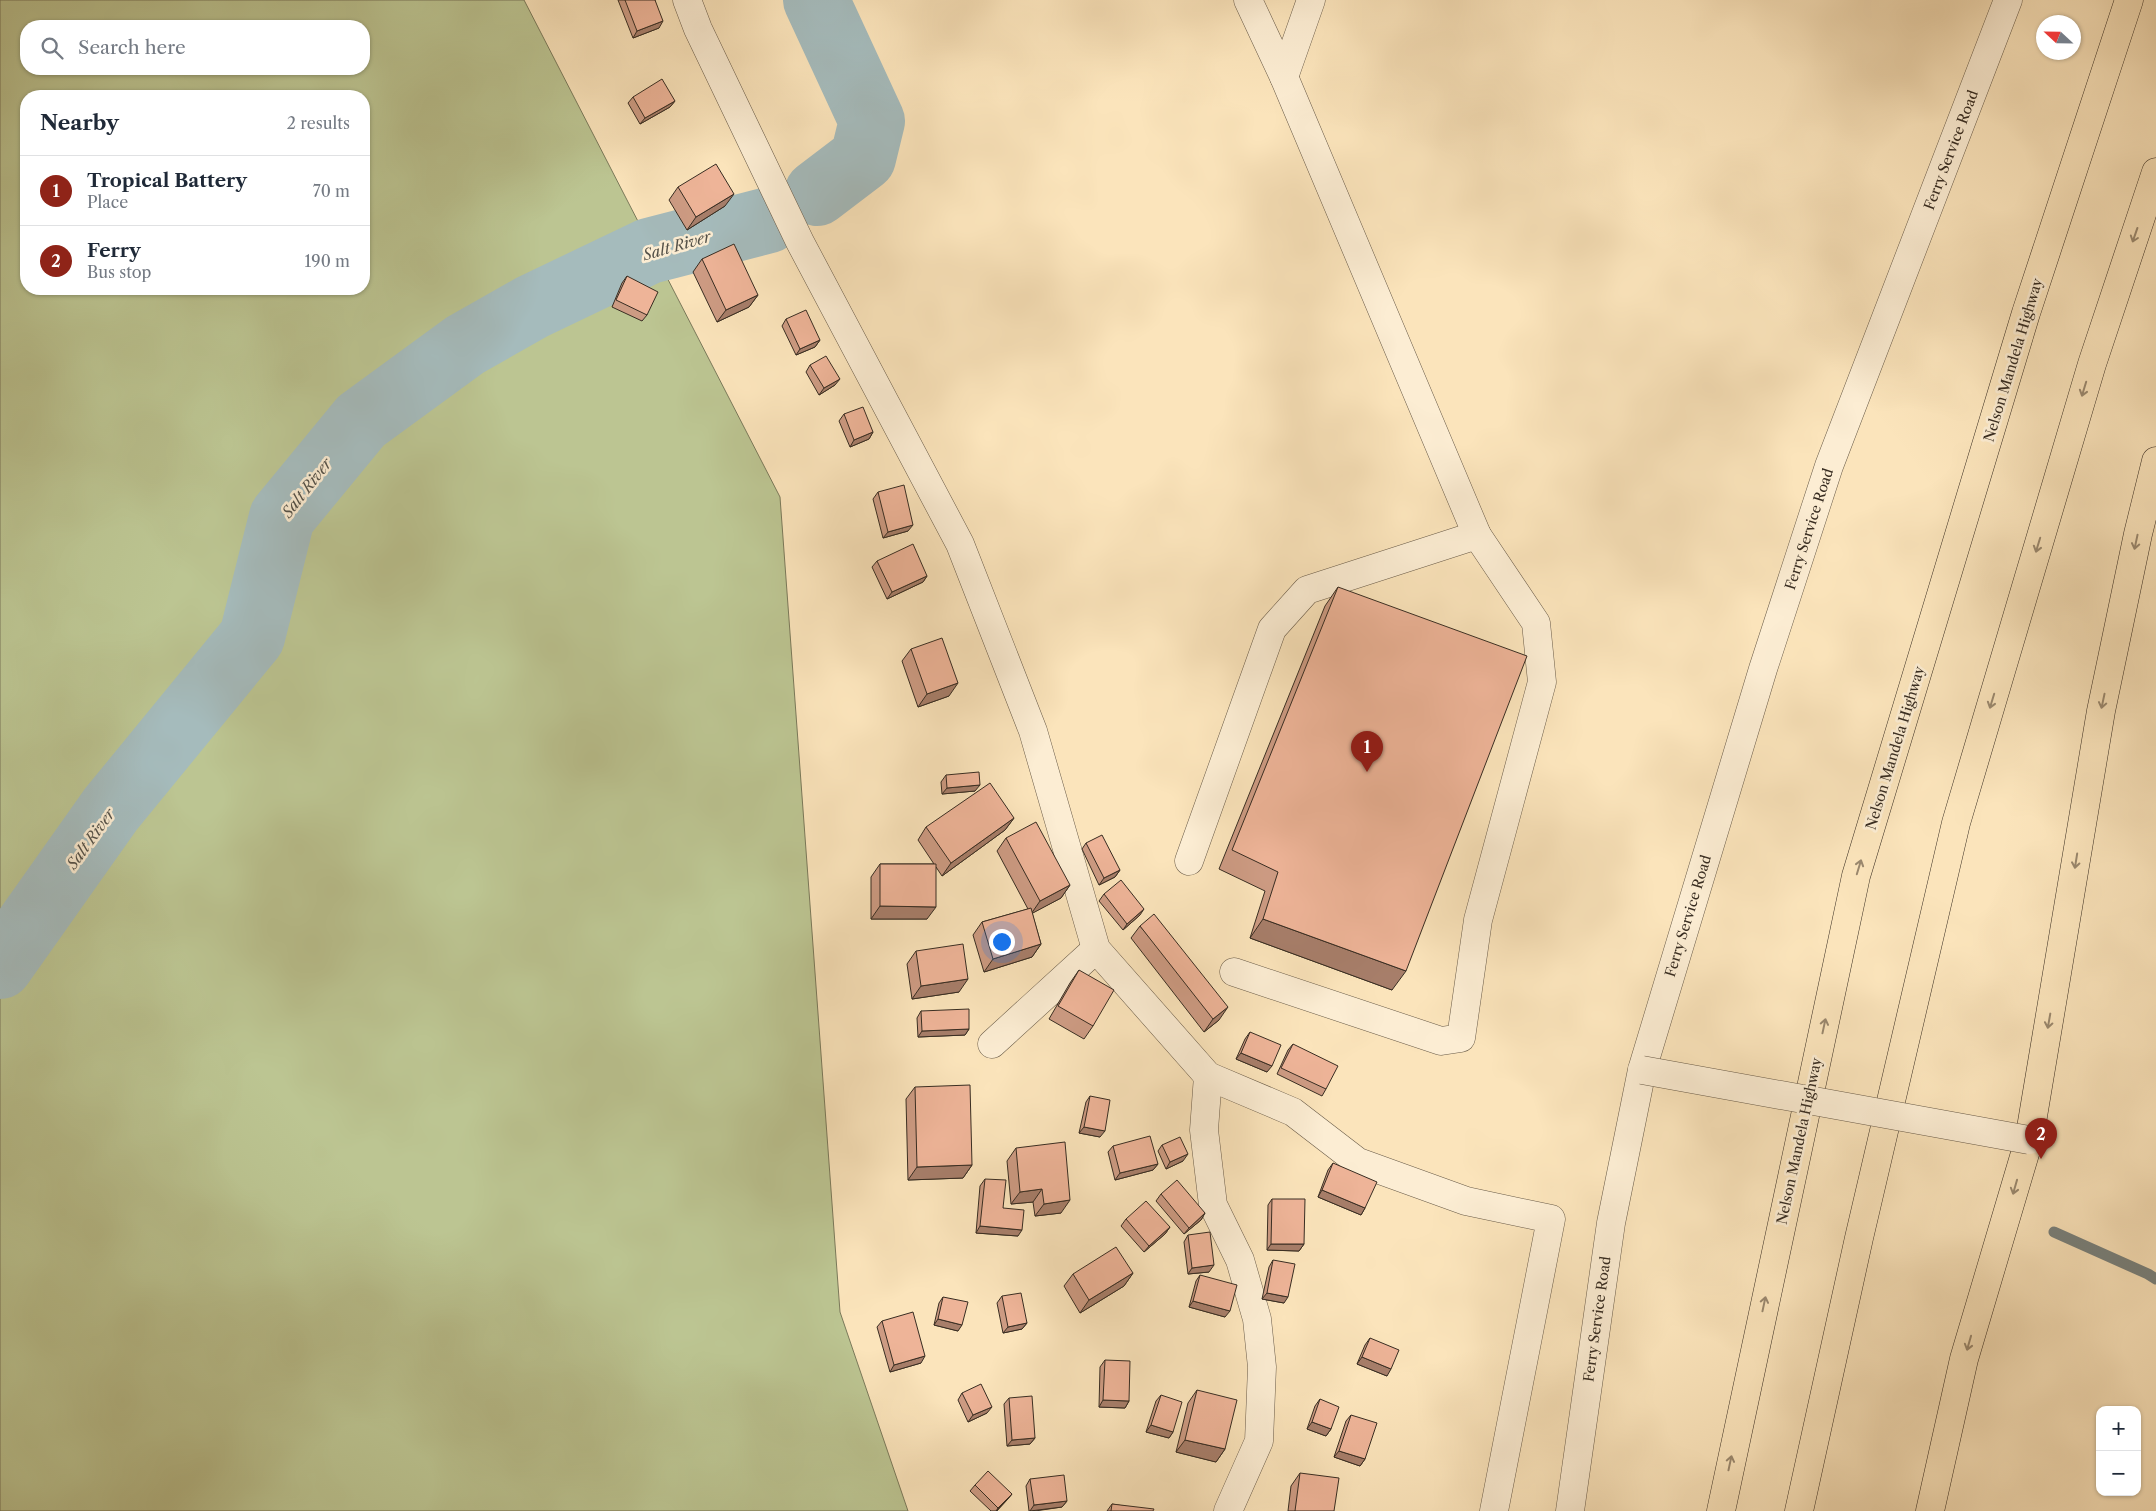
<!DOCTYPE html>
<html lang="en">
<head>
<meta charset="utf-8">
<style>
  :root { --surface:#fff; --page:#f6f6f7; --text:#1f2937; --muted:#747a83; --line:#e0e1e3; --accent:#8f2418 }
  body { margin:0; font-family:"Libre Caslon Text",serif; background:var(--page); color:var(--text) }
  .controls { position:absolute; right:15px; bottom:15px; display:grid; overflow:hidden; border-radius:10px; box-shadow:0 1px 4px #0004 }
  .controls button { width:45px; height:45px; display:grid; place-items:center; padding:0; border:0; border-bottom:1px solid var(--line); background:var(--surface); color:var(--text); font:25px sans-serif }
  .compass { position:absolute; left:2036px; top:15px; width:45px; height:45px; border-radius:50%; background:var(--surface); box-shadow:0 1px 4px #0004; rotate:292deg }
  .you { position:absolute; left:1001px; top:941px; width:18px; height:18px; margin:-12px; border:4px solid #fff; border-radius:50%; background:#1a73e8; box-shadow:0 0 0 8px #1a73e833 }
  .badge { display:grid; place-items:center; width:32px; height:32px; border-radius:50%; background:var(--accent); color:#fff; font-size:16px; font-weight:700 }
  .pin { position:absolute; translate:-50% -41px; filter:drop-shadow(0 1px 2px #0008) }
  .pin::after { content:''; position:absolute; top:26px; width:18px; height:15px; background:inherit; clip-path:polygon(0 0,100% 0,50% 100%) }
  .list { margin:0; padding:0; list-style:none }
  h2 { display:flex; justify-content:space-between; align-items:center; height:65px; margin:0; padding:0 20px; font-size:21px }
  h2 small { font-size:16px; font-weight:400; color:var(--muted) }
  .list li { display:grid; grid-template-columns:32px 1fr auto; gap:15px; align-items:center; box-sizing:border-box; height:70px; padding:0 20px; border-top:1px solid var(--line) }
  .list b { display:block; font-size:19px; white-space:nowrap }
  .list p { margin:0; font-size:16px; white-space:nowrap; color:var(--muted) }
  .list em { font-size:16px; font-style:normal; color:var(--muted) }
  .icon { flex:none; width:28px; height:28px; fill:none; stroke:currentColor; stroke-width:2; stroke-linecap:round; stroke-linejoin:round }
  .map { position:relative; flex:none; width:2156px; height:1511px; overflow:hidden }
  .search { position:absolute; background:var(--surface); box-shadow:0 1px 4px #0004; left:20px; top:20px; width:350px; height:55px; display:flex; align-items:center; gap:12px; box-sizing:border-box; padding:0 18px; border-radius:20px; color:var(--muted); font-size:19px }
  .panel { position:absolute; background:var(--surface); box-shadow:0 1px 4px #0004; left:20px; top:90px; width:350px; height:205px; border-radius:20px }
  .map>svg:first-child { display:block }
  .green { fill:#bcc592; stroke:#7a795a; fill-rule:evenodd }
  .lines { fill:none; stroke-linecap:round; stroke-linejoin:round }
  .stream { stroke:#79827e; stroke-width:11 }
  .river { stroke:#a5bbbc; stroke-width:66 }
  .minor-casing { stroke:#695b48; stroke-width:29 }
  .highway-casing { stroke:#382d22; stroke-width:29 }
  .minor { stroke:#fcedd3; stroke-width:28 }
  .highway { stroke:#fbe4bb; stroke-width:28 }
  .minor-bridge-casing { stroke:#695b48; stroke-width:29; stroke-linecap:butt }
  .minor-bridge { stroke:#fcedd3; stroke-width:28 }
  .wall { fill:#cd9b83; stroke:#382d22 }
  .shaded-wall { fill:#a77e6a; stroke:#382d22 }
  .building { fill:#eeb498; stroke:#382d22 }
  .oneway { stroke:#9a886e }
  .labels { text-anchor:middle; stroke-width:5; stroke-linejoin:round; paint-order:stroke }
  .street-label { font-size:14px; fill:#382d22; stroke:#fcedd3 }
  .water-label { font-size:15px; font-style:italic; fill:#535048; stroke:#fcedd3 }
</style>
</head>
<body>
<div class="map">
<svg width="2156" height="1511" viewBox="0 0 2156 1511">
  <rect width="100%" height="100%" fill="#fbe4bb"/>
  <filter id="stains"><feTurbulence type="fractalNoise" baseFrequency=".004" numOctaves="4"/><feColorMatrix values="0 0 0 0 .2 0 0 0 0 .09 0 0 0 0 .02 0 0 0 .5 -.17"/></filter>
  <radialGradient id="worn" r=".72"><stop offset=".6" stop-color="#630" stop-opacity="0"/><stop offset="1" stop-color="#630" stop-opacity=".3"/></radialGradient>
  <path class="green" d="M0,0H524L780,497L840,1312L908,1511H0ZM26,26H364V69H26ZM26,96H364V289H26Z"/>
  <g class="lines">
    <polyline class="stream" points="2054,1232 2148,1274 2156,1279"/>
    <g class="river">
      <polyline points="816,0 872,121 863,158 817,193"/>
      <polyline points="0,966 111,809 252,637 282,517 361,421 465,345 532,307 649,251 769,220"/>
    </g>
    <defs>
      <g id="minor">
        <polyline points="687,0 698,29 800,242 960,544 1033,731 1096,949 1208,1076 1293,1112 1358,1162 1466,1201 1551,1219 1494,1511"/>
        <polyline points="1284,77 1311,0"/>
        <polyline points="1189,861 1272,629 1307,590 1477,535"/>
        <polyline points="1234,972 1441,1041 1461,1038 1478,920 1542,682 1536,623 1477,535 1284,77 1248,0"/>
        <polyline points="992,1044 1096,949"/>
        <polyline points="1208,1076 1204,1130 1213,1205 1240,1260 1257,1319 1262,1367 1259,1441 1228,1511"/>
        <polyline points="1570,1511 1611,1223 1642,1070 1763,669 1829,466 2008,0"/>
      </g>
      <g id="highway">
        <polyline points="1721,1511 1856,876 2026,313 2129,0"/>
        <polyline points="1799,1511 1859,1238 1956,823 2092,364 2156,172"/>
        <polyline points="1930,1511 1964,1359 2029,1140 2101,711 2138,534 2156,461"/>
      </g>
    </defs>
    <use href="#minor" class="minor-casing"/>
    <use href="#highway" class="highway-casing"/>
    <use href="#minor" class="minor"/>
    <use href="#highway" class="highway"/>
    <defs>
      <polyline id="minor-bridge" points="1642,1070 2029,1140"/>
    </defs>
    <use href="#minor-bridge" class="minor-bridge-casing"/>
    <use href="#minor-bridge" class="minor-bridge"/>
  </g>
  <g class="wall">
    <polygon points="618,0 655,0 659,28 633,38"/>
    <polygon points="633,97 675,101 670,107 640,124 628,103"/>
    <polygon points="678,187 725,206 687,230 669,200"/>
    <polygon points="702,259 758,295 749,307 717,322 693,272"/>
    <polygon points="627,276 647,315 642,321 612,307 622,283"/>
    <polygon points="786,319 820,340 815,347 796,355 782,326"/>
    <polygon points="810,365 835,385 819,395 806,372"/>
    <polygon points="844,414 873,432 869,439 850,447 839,421"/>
    <polygon points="878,492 908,531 883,538 873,499"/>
    <polygon points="877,561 927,576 923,582 887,599 872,567"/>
    <polygon points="1338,587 1392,990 1250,938 1265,891 1219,869 1325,606"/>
    <polygon points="911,649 949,696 918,707 902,661"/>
    <polygon points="946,775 975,791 942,794 941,782"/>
    <polygon points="1014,818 1005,830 942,876 936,867 927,919 871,919 871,877 880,864 934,864 918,840 926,827"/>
    <polygon points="1006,838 1070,885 1061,898 1032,913 1041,944 1032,957 984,972 973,935 982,922 1028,909 997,851"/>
    <polygon points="1086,843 1120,870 1115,877 1099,885 1082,849"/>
    <polygon points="1104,894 1140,915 1123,930 1099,901"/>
    <polygon points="1140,926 1219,1020 1204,1032 1131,938"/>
    <polygon points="916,951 959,992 912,999 907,964"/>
    <polygon points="1079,970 1093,1026 1084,1039 1049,1019 1070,983"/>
    <polygon points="921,1011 969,1029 965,1035 918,1037 917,1018"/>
    <polygon points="1250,1032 1267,1072 1236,1059 1245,1039"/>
    <polygon points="1293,1044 1326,1089 1322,1096 1277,1074 1288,1050"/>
    <polygon points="915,1087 972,1165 963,1178 908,1180 906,1099"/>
    <polygon points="1090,1096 1100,1137 1079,1133 1086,1102"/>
    <polygon points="1162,1145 1183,1161 1166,1169 1158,1151"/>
    <polygon points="1113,1146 1158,1164 1153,1170 1115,1180 1108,1152"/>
    <polygon points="1016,1148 1061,1213 1035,1216 1033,1202 1011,1204 1007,1161"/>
    <polygon points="1333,1163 1365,1208 1361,1215 1318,1197 1328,1170"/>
    <polygon points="985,1179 1003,1208 1018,1236 976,1233 980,1186"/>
    <polygon points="1161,1194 1205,1213 1201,1220 1184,1234 1156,1201"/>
    <polygon points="1272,1199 1304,1244 1299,1251 1267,1250 1268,1205"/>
    <polygon points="1126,1219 1170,1227 1165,1234 1144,1252 1121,1226"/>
    <polygon points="1188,1235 1209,1272 1188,1274 1184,1242"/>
    <polygon points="1273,1260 1284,1303 1262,1299 1269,1267"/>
    <polygon points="1133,1273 1124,1286 1080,1313 1064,1286 1073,1274"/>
    <polygon points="1200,1275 1225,1317 1189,1307 1196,1281"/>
    <polygon points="1002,1296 1027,1323 1022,1329 1003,1333 997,1303"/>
    <polygon points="943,1297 958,1331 934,1325 939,1303"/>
    <polygon points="882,1321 921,1363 890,1372 877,1327"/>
    <polygon points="1370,1338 1387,1376 1357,1364 1365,1345"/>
    <polygon points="1105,1360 1129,1401 1125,1408 1099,1407 1100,1367"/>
    <polygon points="1197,1390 1225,1449 1216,1462 1176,1452 1188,1403"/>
    <polygon points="962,1393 987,1413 968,1422 958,1400"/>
    <polygon points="1161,1395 1173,1432 1169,1438 1146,1432 1156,1401"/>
    <polygon points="1009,1398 1035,1438 1030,1444 1007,1446 1004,1404"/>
    <polygon points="1320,1399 1331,1429 1326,1436 1307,1429 1315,1406"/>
    <polygon points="1351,1415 1365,1459 1360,1466 1334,1457 1346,1421"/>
    <polygon points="1300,1473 1334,1511 1288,1511 1291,1486"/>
    <polygon points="1030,1479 1067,1501 1062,1507 1035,1511 1029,1511 1026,1486"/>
    <polygon points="975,1485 1012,1494 1007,1500 997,1511 991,1511 970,1491"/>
    <polygon points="1112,1504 1153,1511 1107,1511"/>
  </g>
  <g class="shaded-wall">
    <polygon points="663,21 659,28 633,38 637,31"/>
    <polygon points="675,101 670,107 640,124 645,118"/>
    <polygon points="734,194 725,206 687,230 696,217"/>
    <polygon points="758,295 749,307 717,322 726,310"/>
    <polygon points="820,340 815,347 796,355 800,349"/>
    <polygon points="840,379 835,385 819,395 824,388"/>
    <polygon points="873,432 869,439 850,447 854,440"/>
    <polygon points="913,525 908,531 883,538 888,532"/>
    <polygon points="927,576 923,582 887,599 892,592"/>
    <polygon points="958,683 949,696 918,707 927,694"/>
    <polygon points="980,785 975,791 942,794 947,788"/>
    <polygon points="1014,818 1005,830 942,876 951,863"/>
    <polygon points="1120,870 1115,877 1099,885 1104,878"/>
    <polygon points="1070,885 1061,898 1031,914 1040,901"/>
    <polygon points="880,906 936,907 927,919 871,919"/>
    <polygon points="1144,909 1140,915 1123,930 1127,924"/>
    <polygon points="1263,919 1406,971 1392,990 1250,938"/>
    <polygon points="1041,944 1032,957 984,972 993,959"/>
    <polygon points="968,979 959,992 912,999 921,986"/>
    <polygon points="1228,1007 1219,1020 1204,1032 1213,1019"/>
    <polygon points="969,1029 965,1035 918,1037 922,1031"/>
    <polygon points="1241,1053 1272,1066 1267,1072 1236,1059"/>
    <polygon points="1084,1127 1105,1131 1100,1137 1079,1133"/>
    <polygon points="1188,1154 1183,1161 1166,1169 1170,1162"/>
    <polygon points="1158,1164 1153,1170 1115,1180 1120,1173"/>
    <polygon points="972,1165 963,1178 908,1180 917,1167"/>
    <polygon points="1042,1189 1033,1202 1011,1204 1020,1192"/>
    <polygon points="1322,1190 1365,1208 1361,1215 1318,1197"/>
    <polygon points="1070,1200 1061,1213 1035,1216 1044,1204"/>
    <polygon points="1205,1213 1201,1220 1184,1234 1189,1228"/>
    <polygon points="980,1226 1022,1230 1018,1236 976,1233"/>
    <polygon points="1170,1227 1165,1234 1144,1252 1149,1246"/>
    <polygon points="1271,1244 1304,1244 1299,1251 1267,1250"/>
    <polygon points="1214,1265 1209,1272 1188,1274 1192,1268"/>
    <polygon points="1133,1273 1124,1286 1080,1313 1089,1300"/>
    <polygon points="1267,1293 1288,1297 1284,1303 1262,1299"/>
    <polygon points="1193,1301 1230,1311 1225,1317 1189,1307"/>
    <polygon points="938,1319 962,1325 958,1331 934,1325"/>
    <polygon points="1027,1323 1022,1329 1003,1333 1008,1327"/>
    <polygon points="925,1356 921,1363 890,1372 894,1365"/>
    <polygon points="1362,1357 1391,1369 1387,1376 1357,1364"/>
    <polygon points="1103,1400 1129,1401 1125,1408 1099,1407"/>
    <polygon points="992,1407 987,1413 968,1422 973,1415"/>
    <polygon points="1312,1422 1331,1429 1326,1436 1307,1429"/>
    <polygon points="1151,1425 1173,1432 1169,1438 1146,1432"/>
    <polygon points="1035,1438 1030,1444 1007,1446 1012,1440"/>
    <polygon points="1185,1440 1225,1449 1216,1462 1176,1452"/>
    <polygon points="1339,1451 1365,1459 1360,1466 1334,1457"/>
    <polygon points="1012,1494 1007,1500 996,1511 998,1508"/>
    <polygon points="1067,1501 1062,1507 1030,1511 1034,1505"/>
  </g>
  <g class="building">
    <polygon points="625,0 655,0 663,21 637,31"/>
    <polygon points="662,79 675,101 645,118 633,97"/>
    <polygon points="716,164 734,194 696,217 678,187"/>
    <polygon points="734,244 758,295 726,310 702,259"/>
    <polygon points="627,276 658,292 647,315 616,300"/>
    <polygon points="806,310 820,340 800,349 786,319"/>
    <polygon points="826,356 840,379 824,388 810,365"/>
    <polygon points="863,407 873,432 854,440 844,414"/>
    <polygon points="904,485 913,525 888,532 878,492"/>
    <polygon points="913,544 927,576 892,592 877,561"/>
    <polygon points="1338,587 1527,656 1406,971 1263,919 1278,872 1232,850"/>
    <polygon points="942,638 958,683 927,694 911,649"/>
    <polygon points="979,772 980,785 947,788 946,775"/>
    <polygon points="990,783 1014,818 951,863 926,827"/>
    <polygon points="1036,822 1070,885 1040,901 1006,838"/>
    <polygon points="1102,835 1120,870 1104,878 1086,843"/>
    <polygon points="880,864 936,864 936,907 880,906"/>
    <polygon points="1121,880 1144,909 1127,924 1104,894"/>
    <polygon points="1031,908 1041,944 993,959 982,922"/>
    <polygon points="1154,914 1228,1007 1213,1019 1140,926"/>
    <polygon points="963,944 968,979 921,986 916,951"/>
    <polygon points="1079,970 1114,990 1093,1026 1058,1006"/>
    <polygon points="969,1009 969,1029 922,1031 921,1011"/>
    <polygon points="1250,1032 1281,1045 1272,1066 1241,1053"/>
    <polygon points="1293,1044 1338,1066 1326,1089 1281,1068"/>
    <polygon points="970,1085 972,1165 917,1167 915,1087"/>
    <polygon points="1090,1096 1110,1100 1105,1131 1084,1127"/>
    <polygon points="1150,1136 1158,1164 1120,1173 1113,1146"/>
    <polygon points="1180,1137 1188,1154 1170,1162 1162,1145"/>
    <polygon points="1065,1142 1070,1200 1044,1204 1042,1189 1020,1192 1016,1148"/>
    <polygon points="1333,1163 1377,1182 1365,1208 1322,1190"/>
    <polygon points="985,1179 1006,1180 1003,1208 1024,1210 1022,1230 980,1226"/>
    <polygon points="1177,1180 1205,1213 1189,1228 1161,1194"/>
    <polygon points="1272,1199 1305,1199 1304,1244 1271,1244"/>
    <polygon points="1146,1201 1170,1227 1149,1246 1126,1219"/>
    <polygon points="1210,1232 1214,1265 1192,1268 1188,1235"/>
    <polygon points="1116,1247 1133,1273 1089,1300 1073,1274"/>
    <polygon points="1273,1260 1295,1264 1288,1297 1267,1293"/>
    <polygon points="1200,1275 1237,1285 1230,1311 1193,1301"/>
    <polygon points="1021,1293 1027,1323 1008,1327 1002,1296"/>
    <polygon points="943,1297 968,1302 962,1325 938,1319"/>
    <polygon points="913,1312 925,1356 894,1365 882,1321"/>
    <polygon points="1370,1338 1399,1350 1391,1369 1362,1357"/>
    <polygon points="1105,1360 1130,1361 1129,1401 1103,1400"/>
    <polygon points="981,1384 992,1407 973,1415 962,1393"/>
    <polygon points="1197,1390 1237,1400 1225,1449 1185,1440"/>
    <polygon points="1161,1395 1182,1402 1173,1432 1151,1425"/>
    <polygon points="1032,1396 1035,1438 1012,1440 1009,1398"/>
    <polygon points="1320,1399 1339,1407 1331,1429 1312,1422"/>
    <polygon points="1351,1415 1377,1423 1365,1459 1339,1451"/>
    <polygon points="988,1471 1012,1494 998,1508 975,1485"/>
    <polygon points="1300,1473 1339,1478 1334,1511 1295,1511"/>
    <polygon points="1064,1475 1067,1501 1034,1505 1030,1479"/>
    <polygon points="1112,1504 1154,1509 1153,1511 1111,1511"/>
  </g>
  <defs><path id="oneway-shaft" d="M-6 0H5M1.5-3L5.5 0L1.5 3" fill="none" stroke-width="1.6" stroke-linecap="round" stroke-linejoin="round" transform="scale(1.25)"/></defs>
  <g class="oneway">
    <use href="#oneway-shaft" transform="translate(2135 235) rotate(109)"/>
    <use href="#oneway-shaft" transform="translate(2084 389) rotate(107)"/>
    <use href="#oneway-shaft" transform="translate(2136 542) rotate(102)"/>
    <use href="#oneway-shaft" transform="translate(2038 545) rotate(107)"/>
    <use href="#oneway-shaft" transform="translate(1992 701) rotate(107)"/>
    <use href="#oneway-shaft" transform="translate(2103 701) rotate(102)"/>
    <use href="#oneway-shaft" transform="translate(2076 861) rotate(99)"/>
    <use href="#oneway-shaft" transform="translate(1859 867) rotate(-73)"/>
    <use href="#oneway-shaft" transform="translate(2049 1021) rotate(100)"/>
    <use href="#oneway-shaft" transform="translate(1824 1026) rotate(-78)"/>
    <use href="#oneway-shaft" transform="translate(2015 1187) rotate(106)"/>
    <use href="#oneway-shaft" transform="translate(1764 1304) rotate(-78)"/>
    <use href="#oneway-shaft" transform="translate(1969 1343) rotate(106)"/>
    <use href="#oneway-shaft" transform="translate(1730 1463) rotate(-78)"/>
  </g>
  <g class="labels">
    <g class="street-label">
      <text transform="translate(1951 150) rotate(-69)" y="5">Ferry Service Road</text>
      <text transform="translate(2013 360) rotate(-73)" y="5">Nelson Mandela Highway</text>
      <text transform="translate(1809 529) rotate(-72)" y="5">Ferry Service Road</text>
      <text transform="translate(1895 748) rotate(-73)" y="5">Nelson Mandela Highway</text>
      <text transform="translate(1688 916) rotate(-73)" y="5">Ferry Service Road</text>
      <text transform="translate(1799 1141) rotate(-78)" y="5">Nelson Mandela Highway</text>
      <text transform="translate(1597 1319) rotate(-82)" y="5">Ferry Service Road</text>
    </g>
    <g class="water-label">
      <text transform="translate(677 246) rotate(-16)" y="5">Salt River</text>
      <text transform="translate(307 488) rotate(-52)" y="5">Salt River</text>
      <text transform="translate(91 839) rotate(-54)" y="5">Salt River</text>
    </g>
  </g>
  <rect width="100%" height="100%" filter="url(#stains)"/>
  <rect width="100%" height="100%" fill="url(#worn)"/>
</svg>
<div class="controls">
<button>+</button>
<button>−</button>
</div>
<svg class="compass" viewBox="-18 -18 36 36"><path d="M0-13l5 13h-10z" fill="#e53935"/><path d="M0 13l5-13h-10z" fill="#747a83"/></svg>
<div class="you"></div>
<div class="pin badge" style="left:1367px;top:772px">1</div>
<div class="pin badge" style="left:2041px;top:1159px">2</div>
<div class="search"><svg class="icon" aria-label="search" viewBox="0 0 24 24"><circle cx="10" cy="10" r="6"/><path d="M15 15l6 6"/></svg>Search here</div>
<section class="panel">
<h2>Nearby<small>2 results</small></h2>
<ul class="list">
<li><span class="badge">1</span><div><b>Tropical Battery</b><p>Place</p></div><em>70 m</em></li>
<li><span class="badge">2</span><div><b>Ferry</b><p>Bus stop</p></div><em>190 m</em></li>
</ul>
</section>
</div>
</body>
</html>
